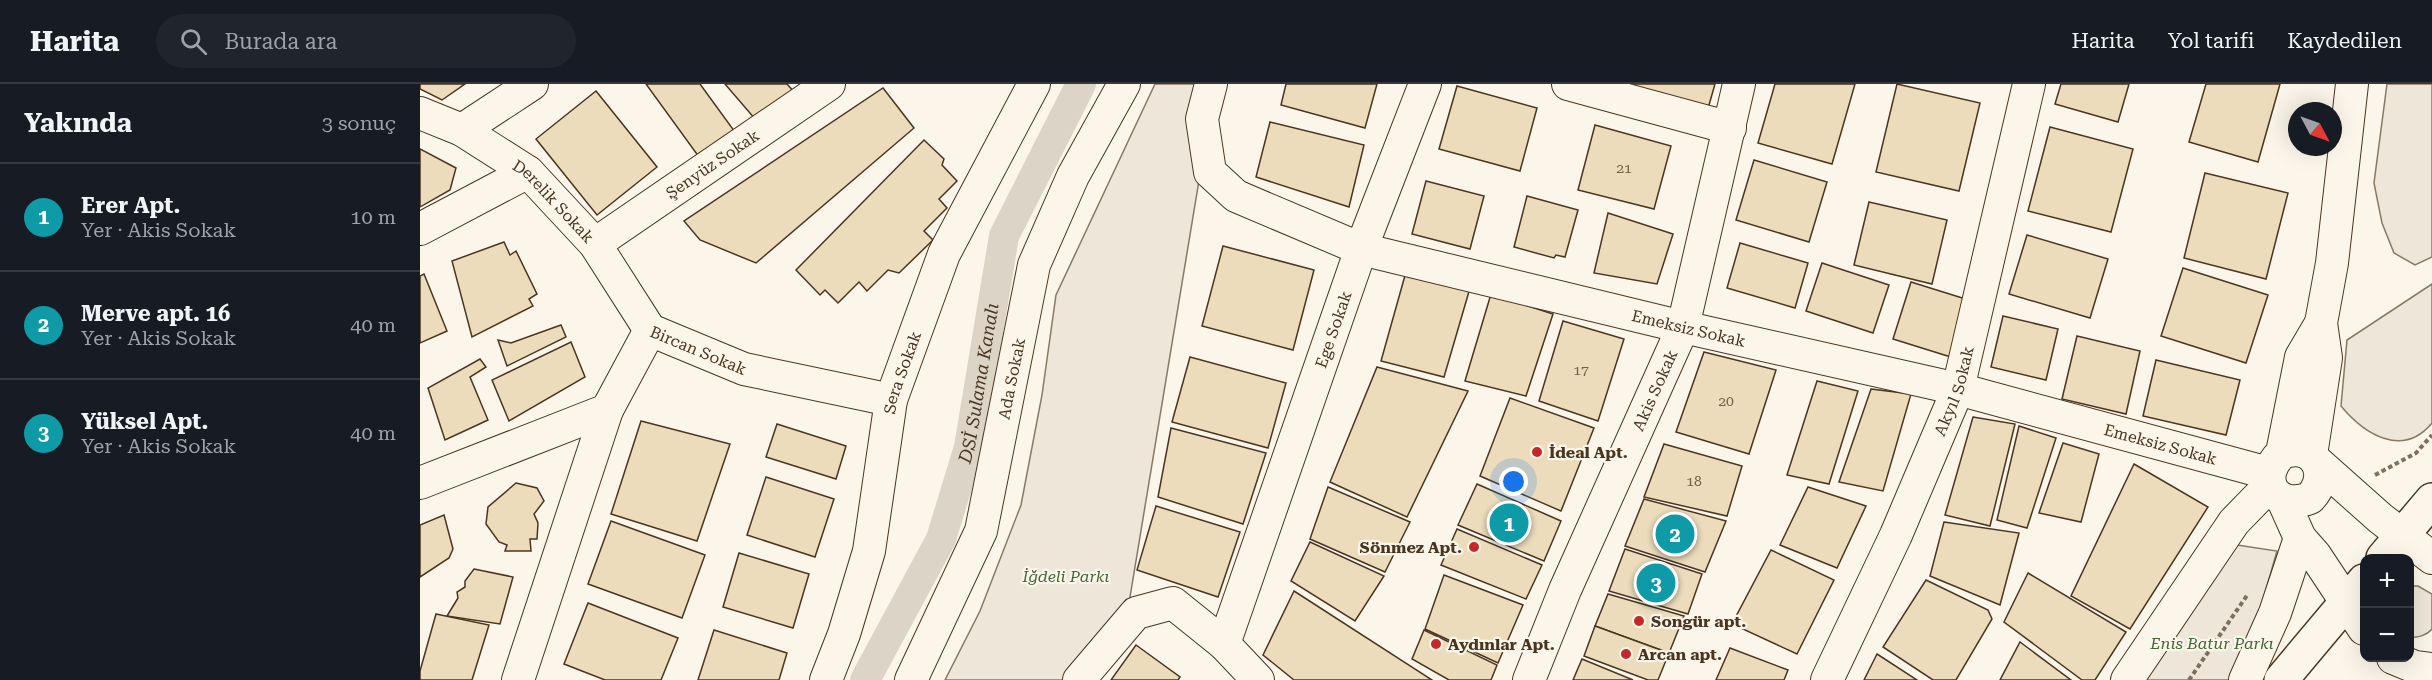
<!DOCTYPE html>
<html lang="tr">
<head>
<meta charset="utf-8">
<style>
  :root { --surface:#171b24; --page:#20242c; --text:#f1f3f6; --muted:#9ea1a6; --line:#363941; --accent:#0b8043 }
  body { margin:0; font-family:"Roboto Serif",serif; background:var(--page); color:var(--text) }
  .controls { position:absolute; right:18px; bottom:18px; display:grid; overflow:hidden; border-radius:12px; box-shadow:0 6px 24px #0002 }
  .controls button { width:54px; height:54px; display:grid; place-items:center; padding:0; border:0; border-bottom:2px solid var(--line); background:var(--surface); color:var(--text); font:30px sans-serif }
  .compass { position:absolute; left:1868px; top:18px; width:54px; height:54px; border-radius:50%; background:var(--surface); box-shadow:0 6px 24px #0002; rotate:131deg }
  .you { position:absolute; left:1094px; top:398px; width:21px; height:21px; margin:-15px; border:4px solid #fff; border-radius:50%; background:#1a73e8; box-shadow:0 0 0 9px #1a73e833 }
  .badge { display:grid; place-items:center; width:39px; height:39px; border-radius:50%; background:var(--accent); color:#fff; font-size:20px; font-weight:700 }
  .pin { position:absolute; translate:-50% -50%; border:3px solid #fff; box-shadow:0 2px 6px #0006 }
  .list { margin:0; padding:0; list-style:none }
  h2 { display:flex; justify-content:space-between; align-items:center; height:78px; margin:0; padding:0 24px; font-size:26px }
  h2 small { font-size:20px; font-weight:400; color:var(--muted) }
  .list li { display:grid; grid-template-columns:39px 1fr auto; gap:18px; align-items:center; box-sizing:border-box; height:108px; padding:0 24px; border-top:2px solid var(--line) }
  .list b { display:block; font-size:22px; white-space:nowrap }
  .list p { margin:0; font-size:20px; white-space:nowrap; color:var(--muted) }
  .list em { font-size:20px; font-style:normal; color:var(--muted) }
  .icon { flex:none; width:33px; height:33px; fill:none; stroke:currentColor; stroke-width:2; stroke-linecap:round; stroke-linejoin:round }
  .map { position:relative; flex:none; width:2012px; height:596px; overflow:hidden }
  header { display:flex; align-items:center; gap:36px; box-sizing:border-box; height:84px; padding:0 30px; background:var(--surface); border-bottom:2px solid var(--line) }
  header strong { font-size:28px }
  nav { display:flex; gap:33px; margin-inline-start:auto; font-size:21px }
  .search { width:420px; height:54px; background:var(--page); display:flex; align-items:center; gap:15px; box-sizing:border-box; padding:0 21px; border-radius:33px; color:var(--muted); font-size:22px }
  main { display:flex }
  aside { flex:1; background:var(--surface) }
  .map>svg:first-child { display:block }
  .green { fill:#ede6d9; stroke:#887966; stroke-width:1.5 }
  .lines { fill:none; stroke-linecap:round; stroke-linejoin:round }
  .canal { stroke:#dcd4c6; stroke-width:30 }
  .building { fill:#ecdcbc; stroke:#4a3520; stroke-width:1.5 }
  .minor-casing { stroke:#4a3520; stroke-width:34 }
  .major-casing { stroke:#4a3520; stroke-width:36 }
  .path { stroke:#7f6f5c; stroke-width:4; stroke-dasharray:4.5 3; stroke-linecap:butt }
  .minor { stroke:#fbf6e9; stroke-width:32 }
  .major { stroke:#fbf6e9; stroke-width:33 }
  .poi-dot { fill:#c62828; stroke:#fbf6e9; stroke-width:2 }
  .labels { text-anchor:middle; stroke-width:4.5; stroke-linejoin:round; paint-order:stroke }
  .number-label { font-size:14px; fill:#725f47 }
  .street-label { font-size:16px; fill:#4a3520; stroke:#fbf6e9 }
  .poi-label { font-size:16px; font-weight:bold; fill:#4a3520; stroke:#fbf6e9; text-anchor:start }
  .park-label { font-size:16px; font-style:italic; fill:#436837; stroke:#fbf6e9 }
  .water-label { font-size:18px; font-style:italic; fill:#4a3520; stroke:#fbf6e9 }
</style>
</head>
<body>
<header>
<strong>Harita</strong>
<div class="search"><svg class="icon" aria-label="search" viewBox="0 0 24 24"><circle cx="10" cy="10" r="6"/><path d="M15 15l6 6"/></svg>Burada ara</div>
<nav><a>Harita</a><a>Yol tarifi</a><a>Kaydedilen</a></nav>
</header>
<main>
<aside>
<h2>Yakında<small>3 sonuç</small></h2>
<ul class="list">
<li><span class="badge" style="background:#0f9aa8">1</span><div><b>Erer Apt.</b><p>Yer · Akis Sokak</p></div><em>10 m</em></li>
<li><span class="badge" style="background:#0f9aa8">2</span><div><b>Merve apt. 16</b><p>Yer · Akis Sokak</p></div><em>40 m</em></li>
<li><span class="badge" style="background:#0f9aa8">3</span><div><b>Yüksel Apt.</b><p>Yer · Akis Sokak</p></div><em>40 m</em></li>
</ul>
</aside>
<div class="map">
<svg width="2012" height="596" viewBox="0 0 2012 596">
  <rect width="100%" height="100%" fill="#fbf6e9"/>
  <g class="green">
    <polygon points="735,0 795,0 709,519 647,596 525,596 560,527 601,421 622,311 636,211"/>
    <polygon points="1967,0 2012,0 2012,173 1995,181 1974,169 1962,139 1954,99"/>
    <path d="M2012,200V339C1983,374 1945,351 1921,322L1927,256Z"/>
    <polygon points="1817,461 1857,467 1830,561 1814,596 1725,596"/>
    <path d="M1990,502H1998L2012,510V545C2007,551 1998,554 1990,553Z"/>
  </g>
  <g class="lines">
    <path class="canal" id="s1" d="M445,596L521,455L549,363L584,152L661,0"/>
  </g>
  <g class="building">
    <polygon points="0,0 45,0 22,16 0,5"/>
    <polygon points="226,0 280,0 315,48 279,73"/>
    <polygon points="305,0 367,0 384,19 348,50"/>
    <polygon points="866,0 957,0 945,44 861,21"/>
    <polygon points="1215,0 1295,0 1287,28 1213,7"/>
    <polygon points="1355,0 1435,0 1412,80 1338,59"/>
    <polygon points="1477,0 1560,19 1539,107 1456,88"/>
    <polygon points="1641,0 1709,0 1698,38 1635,20"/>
    <polygon points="1786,0 1860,0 1838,78 1769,58"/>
    <polygon points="1037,2 1117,24 1100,87 1019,65"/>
    <polygon points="463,4 494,44 336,179 280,156 264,137"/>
    <polygon points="176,7 237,83 177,131 116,55"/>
    <polygon points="850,38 944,61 929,123 836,93"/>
    <polygon points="1175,41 1251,62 1234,125 1158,106"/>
    <polygon points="1630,43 1713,65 1691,148 1608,127"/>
    <polygon points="504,56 524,75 522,81 537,97 519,115 527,124 504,147 513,156 479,189 468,186 447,207 439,198 418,219 405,206 400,211 376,186"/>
    <polygon points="0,65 36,84 30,106 0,123"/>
    <polygon points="1334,76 1407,98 1389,158 1316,136"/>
    <polygon points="1785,89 1868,109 1846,195 1764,174"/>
    <polygon points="1006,97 1064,112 1050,165 992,150"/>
    <polygon points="1107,112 1158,126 1145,173 1136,171 1134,174 1094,163"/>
    <polygon points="1449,118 1527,136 1512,200 1434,181"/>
    <polygon points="1188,129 1253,150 1237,200 1174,189"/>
    <polygon points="1607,151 1688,175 1670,234 1589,210"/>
    <polygon points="84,158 90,171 96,167 117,210 109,215 113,222 52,253 32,177"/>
    <polygon points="1320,159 1388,179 1375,224 1307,204"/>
    <polygon points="803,162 894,186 873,266 782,242"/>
    <polygon points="1402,179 1469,201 1453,249 1386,227"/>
    <polygon points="1763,184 1848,211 1826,279 1741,252"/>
    <polygon points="986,188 1050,204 1024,293 961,277"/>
    <polygon points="4,190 27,247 0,259 0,192"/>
    <polygon points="1491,198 1552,217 1534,274 1473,255"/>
    <polygon points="1071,210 1133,230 1106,312 1045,297"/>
    <polygon points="1583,232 1638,245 1626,296 1571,283"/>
    <polygon points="1143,237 1204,255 1178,337 1119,317"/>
    <polygon points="141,241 146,253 87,282 78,256 91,259"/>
    <polygon points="1657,252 1720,267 1706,330 1642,315"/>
    <polygon points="151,258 165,293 89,337 72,296"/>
    <polygon points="1284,268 1356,286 1329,370 1256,348"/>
    <polygon points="770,273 866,299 848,364 752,338"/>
    <polygon points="60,275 66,283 50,293 68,336 25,356 8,304"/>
    <polygon points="1736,276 1820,296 1806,351 1723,332"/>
    <polygon points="957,283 1048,307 987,433 910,398"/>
    <polygon points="1397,297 1438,307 1409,400 1367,391"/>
    <polygon points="1451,305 1491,310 1463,407 1419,398"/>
    <polygon points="1090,314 1174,344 1141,427 1060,392"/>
    <polygon points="1553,333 1595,340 1570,442 1525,431"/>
    <polygon points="221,337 310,360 277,457 191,430"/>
    <polygon points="357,340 426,362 416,395 346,373"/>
    <polygon points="1599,342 1636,354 1607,444 1577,436"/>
    <polygon points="751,344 846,369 823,440 738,413"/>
    <polygon points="1643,359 1679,370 1661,438 1619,429"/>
    <polygon points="1244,360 1322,382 1307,432 1224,413"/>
    <polygon points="1714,380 1788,423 1710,545 1651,512"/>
    <polygon points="346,393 414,415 395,473 327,451"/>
    <polygon points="96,399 117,404 124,417 114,430 118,439 117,455 110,455 111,467 85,467 87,461 79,458 66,440 68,423"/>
    <polygon points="1057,400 1141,437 1124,477 1038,441"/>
    <polygon points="908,403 990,438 965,488 890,455"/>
    <polygon points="1388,403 1446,422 1417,484 1360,461"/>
    <polygon points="1224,415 1306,437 1285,488 1205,462"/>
    <polygon points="736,422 820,448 798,513 717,486"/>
    <polygon points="24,431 33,465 29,474 0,493 0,441"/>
    <polygon points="191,437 285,471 262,534 168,500"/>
    <polygon points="1524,438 1599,449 1580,521 1510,492"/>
    <polygon points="1037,445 1122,481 1106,515 1021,481"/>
    <polygon points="890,458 964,492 935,537 871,497"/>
    <polygon points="1205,465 1282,490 1268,530 1189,507"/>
    <polygon points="1351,466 1414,496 1377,570 1312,540"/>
    <polygon points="319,469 389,490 373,544 303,523"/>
    <polygon points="54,485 93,493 80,540 27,532 38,514 37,508 45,503 45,497"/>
    <polygon points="1608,489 1706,548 1675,596 1662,596 1584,538"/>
    <polygon points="1024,491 1103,521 1078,579 1005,545"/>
    <polygon points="1506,496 1568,526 1572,535 1536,596 1513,596 1463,563"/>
    <polygon points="874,507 1012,596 874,596 843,571"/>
    <polygon points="1188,510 1264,532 1249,569 1175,542"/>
    <polygon points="168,519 258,554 241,596 185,596 144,580"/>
    <polygon points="16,530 69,541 52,596 0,596 0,587"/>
    <polygon points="1175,542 1249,569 1238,596 1228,596 1164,572"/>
    <polygon points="294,546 367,569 359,596 278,596"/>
    <polygon points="1004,546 1077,581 1071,596 1029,596 992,575"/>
    <polygon points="1600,558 1651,596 1580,596"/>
    <polygon points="716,561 760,593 758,596 691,596"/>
    <polygon points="1310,564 1368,586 1364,596 1296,596"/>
    <polygon points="1457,570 1497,596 1444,596"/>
    <polygon points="1162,575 1213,596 1153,596"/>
  </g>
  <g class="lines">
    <defs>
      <g id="minor">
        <path id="s2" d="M791,0L782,35L790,88L816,112L941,165L1263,243L1538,305L1848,389"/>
        <polyline points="1148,0 1310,44"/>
        <path id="s3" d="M0,29L42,46L108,88L175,160L230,246"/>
        <polyline points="42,46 112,0"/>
        <polyline points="0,145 108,88"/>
        <path id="s4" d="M175,160L409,0"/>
        <path d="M1862,369C1894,357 1913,390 1890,414C1855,428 1835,394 1862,369L1881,273L1901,239"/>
        <polyline points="1891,371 1906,274 1901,239 1912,179 1932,0"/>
        <polyline points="1897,378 1960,434 2012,474"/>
        <path id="s5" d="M0,399L187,326L230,246L324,285L471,316"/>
        <polyline points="1863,416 1880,454 1895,471 1944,545"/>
        <path id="s6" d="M804,560L941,165L1005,0"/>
        <polyline points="1973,574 1995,583 2012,585"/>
        <polyline points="98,596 187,326"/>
        <path id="s7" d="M406,596L424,550L449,467L471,316L524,170L614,0"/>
        <path id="s8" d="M491,596L561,447L614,181L653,92L704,0"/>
        <polyline points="659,596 716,529 753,519 804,560 838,596"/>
        <path id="s9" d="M1109,596L1145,506L1263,243L1319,0"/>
        <path id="s10" d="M1407,596L1476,451L1538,305L1609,0"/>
        <polyline points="1707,596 1814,438 1850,401"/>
        <polyline points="1825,596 1855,529 1880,454"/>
      </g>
      <g id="major">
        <polyline points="1963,474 2012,416"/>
        <polyline points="1861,596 1944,497"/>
        <polyline points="2008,596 2012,591"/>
      </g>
    </defs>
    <use href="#minor" class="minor-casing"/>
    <use href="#major" class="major-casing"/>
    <g class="path">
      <polyline points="1955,391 1996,369 2012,351"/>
      <polyline points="1769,596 1828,510"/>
    </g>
    <use href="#minor" class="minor"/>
    <use href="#major" class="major"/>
  </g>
  <g class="poi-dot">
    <circle cx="1117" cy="368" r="6"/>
    <circle cx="1054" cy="463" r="6"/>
    <circle cx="1219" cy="537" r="6"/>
    <circle cx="1016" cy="560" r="6"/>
    <circle cx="1206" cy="570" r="6"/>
  </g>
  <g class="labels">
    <g class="number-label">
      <text x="1204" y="89">21</text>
      <text x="1161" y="291">17</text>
      <text x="1306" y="322">20</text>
      <text x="1274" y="402">18</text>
    </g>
    <g class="street-label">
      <text dy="6" stroke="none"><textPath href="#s4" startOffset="142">Şenyüz Sokak</textPath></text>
      <text dy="6" stroke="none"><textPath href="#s3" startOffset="162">Derelik Sokak</textPath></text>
      <text dy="6" stroke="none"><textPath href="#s2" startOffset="598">Emeksiz Sokak</textPath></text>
      <text dy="6" stroke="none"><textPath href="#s6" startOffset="333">Ege Sokak</textPath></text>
      <text dy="6" stroke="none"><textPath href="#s5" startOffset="344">Bircan Sokak</textPath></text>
      <text dy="6" stroke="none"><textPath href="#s7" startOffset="318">Sera Sokak</textPath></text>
      <text dy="6" stroke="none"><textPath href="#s8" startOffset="320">Ada Sokak</textPath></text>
      <text dy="6" stroke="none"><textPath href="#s9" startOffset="316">Akis Sokak</textPath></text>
      <text dy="6" stroke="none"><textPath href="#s10" startOffset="316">Akyıl Sokak</textPath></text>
      <text dy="6" stroke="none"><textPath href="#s2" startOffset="1084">Emeksiz Sokak</textPath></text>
    </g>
    <g class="poi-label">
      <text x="1129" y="374">İdeal Apt.</text>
      <text x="1042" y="469" text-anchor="end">Sönmez Apt.</text>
      <text x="1231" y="543">Songür apt.</text>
      <text x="1028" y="566">Aydınlar Apt.</text>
      <text x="1218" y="576">Arcan apt.</text>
    </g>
    <g class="park-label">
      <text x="646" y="498">İğdeli Parkı</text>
      <text x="1792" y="565">Enis Batur Parkı</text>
    </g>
    <g class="water-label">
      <text dy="6" stroke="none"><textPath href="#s1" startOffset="321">DSİ Sulama Kanalı</textPath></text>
    </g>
  </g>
</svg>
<div class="controls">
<button>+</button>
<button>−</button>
</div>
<svg class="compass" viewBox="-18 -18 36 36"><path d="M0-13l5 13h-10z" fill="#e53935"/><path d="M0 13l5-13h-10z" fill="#9ea1a6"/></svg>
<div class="you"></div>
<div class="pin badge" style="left:1089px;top:439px;background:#0f9aa8">1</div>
<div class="pin badge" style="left:1255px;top:450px;background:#0f9aa8">2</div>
<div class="pin badge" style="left:1236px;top:499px;background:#0f9aa8">3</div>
</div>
</main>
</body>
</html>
